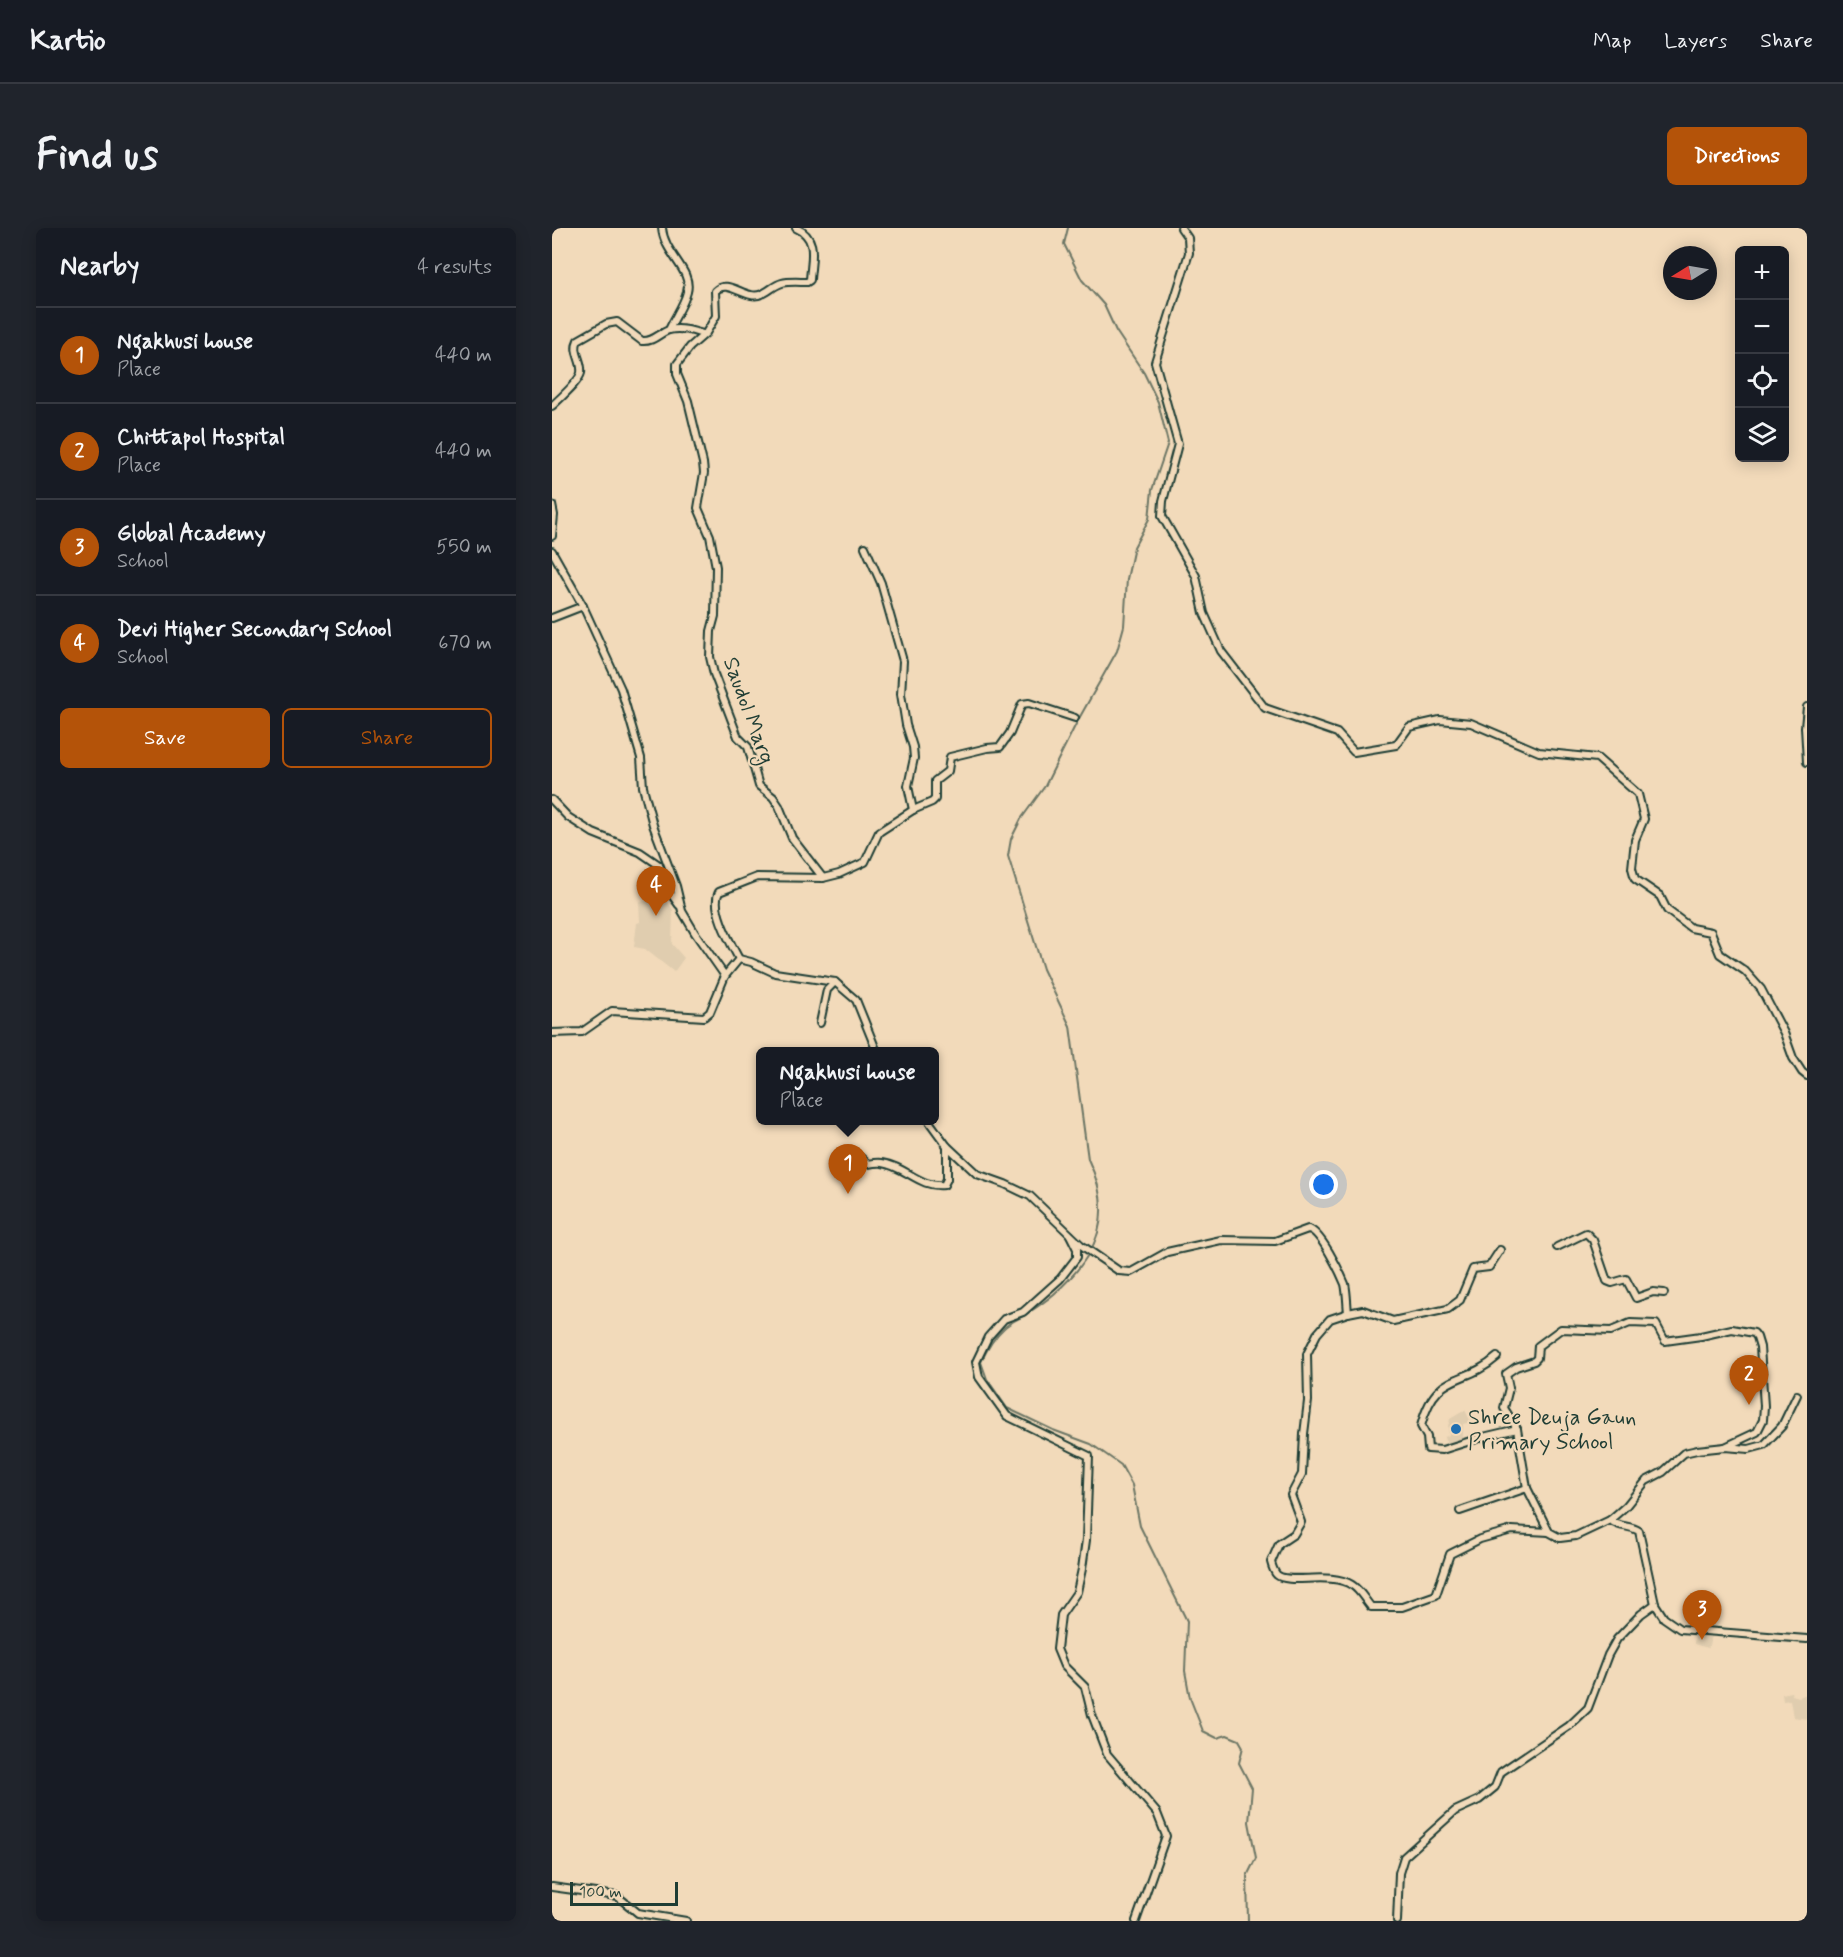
<!DOCTYPE html>
<html lang="en">
<head>
<meta charset="utf-8">
<style>
  :root { --surface:#171b24; --page:#20242c; --text:#f1f3f6; --muted:#9ea1a6; --line:#363941; --accent:#b45309 }
  body { margin:0; font-family:Mynerve,sans-serif; background:var(--page); color:var(--text) }
  .controls { position:absolute; right:18px; top:18px; display:grid; overflow:hidden; border-radius:9px; box-shadow:0 3px 15px #0003 }
  .controls button { width:54px; height:54px; display:grid; place-items:center; padding:0; border:0; border-bottom:2px solid var(--line); background:var(--surface); color:var(--text); font:30px sans-serif }
  .compass { position:absolute; left:1111px; top:18px; width:54px; height:54px; border-radius:50%; background:var(--surface); box-shadow:0 3px 15px #0003; rotate:259deg }
  .scale { position:absolute; left:18px; bottom:15px; width:108px; box-sizing:border-box; padding-left:6px; border:3px solid #1f3d34; border-top:0; font-size:16px; line-height:21px; white-space:nowrap; color:#1f3d34; -webkit-text-stroke:4px #f2daba; paint-order:stroke }
  .you { position:absolute; left:772px; top:957px; width:21px; height:21px; margin:-15px; border:4px solid #fff; border-radius:50%; background:#1a73e8; box-shadow:0 0 0 9px #1a73e833 }
  .badge { display:grid; place-items:center; width:39px; height:39px; border-radius:50%; background:var(--accent); color:#fff; font-size:20px; font-weight:700 }
  .pin { position:absolute; translate:-50% -50px; filter:drop-shadow(0 2px 3px #0008) }
  .pin::after { content:''; position:absolute; top:32px; width:21px; height:18px; background:inherit; clip-path:polygon(0 0,100% 0,50% 100%) }
  .popup { position:absolute; left:204px; top:819px; width:183px; height:78px; box-sizing:border-box; display:grid; place-content:center; border-radius:9px; background:var(--surface); filter:drop-shadow(0 2px 4px #0005); font-size:20px; white-space:nowrap; color:var(--muted) }
  .popup b { font-size:22px; color:var(--text) }
  .popup::after { content:''; position:absolute; left:50%; top:100%; margin-left:-12px; border:12px solid transparent; border-top-color:var(--surface) }
  .list { margin:0; padding:0; list-style:none }
  h2 { display:flex; justify-content:space-between; align-items:center; height:78px; margin:0; padding:0 24px; font-size:26px }
  h2 small { font-size:20px; font-weight:400; color:var(--muted) }
  .list li { display:grid; grid-template-columns:39px 1fr auto; gap:18px; align-items:center; box-sizing:border-box; height:96px; padding:0 24px; border-top:2px solid var(--line) }
  .list b { display:block; font-size:22px; white-space:nowrap }
  .list p { margin:0; font-size:20px; white-space:nowrap; color:var(--muted) }
  .list em { font-size:20px; font-style:normal; color:var(--muted) }
  .actions { display:flex; gap:12px; padding:18px 24px }
  .actions a { flex:1; padding:14px 0; border:2px solid var(--accent); border-radius:9px; text-align:center; font-size:21px; color:var(--accent) }
  .actions .main { background:var(--accent); color:#fff }
  .icon { flex:none; width:33px; height:33px; fill:none; stroke:currentColor; stroke-width:2; stroke-linecap:round; stroke-linejoin:round }
  .map { position:relative; flex:none; width:1255px; height:1693px; overflow:hidden; border-radius:9px }
  header { display:flex; align-items:center; gap:36px; box-sizing:border-box; height:84px; padding:0 30px; background:var(--surface); border-bottom:2px solid var(--line) }
  header strong { font-size:28px }
  nav { display:flex; gap:33px; margin-inline-start:auto; font-size:21px }
  .intro { display:flex; align-items:center; justify-content:space-between; box-sizing:border-box; height:144px; padding:0 36px }
  h1 { margin:0; font-size:42px }
  .button { padding:15px 27px; border-radius:9px; background:var(--accent); color:#fff; font-size:21px; font-weight:700 }
  main { display:flex; gap:36px; padding:0 36px }
  aside { flex:1; background:var(--surface); border-radius:9px; box-shadow:0 3px 15px #0003 }
  .map>svg:first-child { display:block }
  .built { fill:#e0cdaf }
  .lines { fill:none; stroke-linecap:round; stroke-linejoin:round }
  .stream { stroke:#6c7665; stroke-width:2 }
  .street-casing { stroke:#1f3d34; stroke-width:10 }
  .street { stroke:#f2daba; stroke-width:6 }
  .poi-dot { fill:#1f6fb2; stroke:#f2daba; stroke-width:2 }
  .labels { text-anchor:middle; stroke-width:4.5; stroke-linejoin:round; paint-order:stroke }
  .street-label { font-size:22px; fill:#1f3d34; stroke:#f2daba }
  .poi-label { font-size:22px; fill:#1f3d34; stroke:#f2daba; text-anchor:start }
</style>
</head>
<body>
<header>
<strong>Kartio</strong>
<nav><a>Map</a><a>Layers</a><a>Share</a></nav>
</header>
<div class="intro"><h1>Find us</h1><a class="button">Directions</a></div>
<main>
<aside>
<h2>Nearby<small>4 results</small></h2>
<ul class="list">
<li><span class="badge">1</span><div><b>Ngakhusi house</b><p>Place</p></div><em>440 m</em></li>
<li><span class="badge">2</span><div><b>Chittapol Hospital</b><p>Place</p></div><em>440 m</em></li>
<li><span class="badge">3</span><div><b>Global Academy</b><p>School</p></div><em>550 m</em></li>
<li><span class="badge">4</span><div><b>Devi Higher Secondary School</b><p>School</p></div><em>670 m</em></li>
</ul>
<div class="actions"><a class="main">Save</a><a>Share</a></div>
</aside>
<div class="map">
<svg width="1255" height="1693" viewBox="0 0 1255 1693">
  <rect width="100%" height="100%" fill="#f2daba"/>
  <filter id="ink" filterUnits="userSpaceOnUse"><feTurbulence type="fractalNoise" baseFrequency=".0167" numOctaves="2"/><feDisplacementMap in="SourceGraphic" scale="12" xChannelSelector="R" yChannelSelector="G"/><feConvolveMatrix kernelMatrix="1 2 1 2 8 2 1 2 1" color-interpolation-filters="sRGB"/></filter>
  <g filter="url(#ink)">
    <g class="built">
      <polygon points="92,645 106,647 106,659 121,682 120,716 132,730 122,744 93,721 82,719 85,695 88,694 87,674 95,673"/>
      <polygon points="913,1182 919,1194 911,1196 911,1213 895,1217 893,1209 897,1207 896,1198 898,1191"/>
      <polygon points="1143,1406 1160,1408 1156,1420 1142,1416"/>
      <polygon points="1239,1464 1240,1467 1247,1469 1255,1466 1255,1491 1241,1489 1238,1472 1231,1473 1230,1466"/>
    </g>
    <g class="lines">
      <path class="stream" d="M516,0L512,16L530,52L552,77L564,103L592,145L606,174L616,215L600,262L597,291L582,319L575,351L572,398L565,423L525,494L493,558L469,591L459,611L456,628L491,741L518,798L536,931C563,987 547,1026 502,1066C494,1073 485,1079 476,1085C469,1090 459,1093 452,1100C442,1109 435,1121 429,1134L435,1151L455,1180L501,1202L539,1216L569,1237L580,1257L588,1298L635,1393L633,1443L638,1470L651,1503L665,1510L675,1507L687,1512L691,1519L687,1535L700,1560L697,1594L704,1630L695,1648L696,1693"/>
      <defs>
        <g id="street">
          <path d="M110,0C112,26 141,42 135,64C132,77 122,90 117,102"/>
          <path d="M244,0C267,10 259,32 258,52L255,54C247,54 237,53 230,55C219,58 212,70 199,67C187,65 173,52 163,63L164,88L154,105L138,119L125,136V146L136,173L151,235L152,245L146,280L158,308L164,339L163,388L159,403L158,429L162,446L186,509L196,519L207,558L221,569L227,578L240,610L271,650"/>
          <polyline points="629,0 636,10 637,25 603,134 626,216 611,273 610,288 644,348 652,385 669,423 713,480 785,505 802,524 844,517 857,499 888,492 919,495 987,524 1045,530 1086,566 1092,591 1083,612 1080,640 1083,651 1108,668 1115,682 1139,700 1159,704 1168,726 1193,743 1209,761 1232,805 1241,830 1250,844 1255,848"/>
          <path d="M0,178C7,171 27,154 29,145C31,133 20,124 26,112L54,96L65,94L90,113C102,114 107,105 117,102C129,99 141,103 151,106"/>
          <polyline points="0,277 2,287 0,308"/>
          <polyline points="313,319 329,355 351,433 349,466 354,497 361,519 362,530 356,558 361,582"/>
          <polyline points="0,323 31,378 69,461 89,530 91,559 101,597 124,658 130,683 143,705 173,748"/>
          <polyline points="0,390 31,378"/>
          <polyline points="1255,479 1253,499 1255,534"/>
          <polyline points="0,572 16,589 41,605 88,624 107,637 117,663 127,677"/>
          <path d="M187,731C179,716 158,680 167,664L205,649L271,650L287,646L313,634L327,604L361,582L380,574L383,571V553L396,543L398,529L435,520L448,519L458,505L470,476L477,475L523,490"/>
          <polyline points="268,795 275,762 283,754"/>
          <polyline points="0,805 30,804 60,783 152,789 158,784 173,748 187,731 199,734 223,745 283,754 304,772 325,824"/>
          <path d="M376,892L395,918L425,946L453,956L478,968L529,1017L567,1043L579,1044L615,1024L669,1012L723,1013L756,1001C768,1002 788,1044 793,1056C795,1064 795,1076 796,1085"/>
          <path d="M309,930L316,936C321,935 326,934 330,935C353,938 368,960 392,957L395,951V918"/>
          <polyline points="518,1007 525,1021 525,1029 508,1051 471,1084 452,1091 436,1109 424,1134 427,1149 455,1188 537,1228 534,1312 530,1341 525,1364 509,1387 505,1421 512,1438 533,1459 540,1487 555,1526 605,1585 614,1608 584,1693"/>
          <polyline points="1005,1019 1034,1005 1041,1012 1055,1053 1060,1055 1074,1051 1084,1070 1101,1064 1112,1065"/>
          <path d="M948,1022L937,1039L921,1041L908,1072L896,1081L841,1093L811,1082L796,1085L778,1091L765,1106L755,1126L756,1173L752,1206L750,1246L739,1267L749,1294L742,1306L727,1316L719,1334C720,1338 722,1344 725,1347C737,1357 779,1343 800,1357C808,1362 813,1372 819,1379H850L884,1367L898,1326L928,1311L960,1302L997,1304"/>
          <path d="M945,1129C911,1159 884,1141 869,1198L875,1209L876,1221L890,1222L931,1209L965,1201L975,1260L997,1304L1008,1310L1024,1308L1058,1292L1074,1278L1094,1253L1111,1244L1132,1225L1145,1222L1173,1219L1197,1221L1212,1217L1230,1198L1245,1167"/>
          <polyline points="965,1201 952,1180 957,1160 954,1146 964,1139 982,1133 985,1130 986,1118 1009,1101 1059,1103 1078,1095 1104,1096 1113,1113 1149,1108 1180,1101 1202,1105 1205,1109 1208,1119 1212,1178 1211,1192 1205,1204 1173,1219"/>
          <polyline points="908,1283 975,1260"/>
          <path d="M1058,1292C1070,1301 1076,1296 1087,1303L1103,1376L1112,1390L1128,1401L1255,1411"/>
          <polyline points="0,1659 65,1668 86,1685 134,1693"/>
          <polyline points="845,1693 847,1645 852,1629 903,1583 927,1572 943,1559 949,1544 1017,1498 1036,1480 1056,1427 1065,1411 1089,1386 1103,1376"/>
        </g>
      </defs>
      <use href="#street" class="street-casing"/>
      <use href="#street" class="street"/>
    </g>
  </g>
  <circle class="poi-dot" cx="904" cy="1201" r="6"/>
  <g class="labels">
    <g class="street-label">
      <text transform="translate(198 482) rotate(70)" y="8">Saudol Marg</text>
    </g>
    <g class="poi-label">
      <text x="916" y="1196">Shree Deuja Gaun<tspan x="916" dy="25">Primary School</tspan></text>
    </g>
  </g>
</svg>
<div class="controls">
<button>+</button>
<button>−</button>
<button><svg class="icon" aria-label="locate" viewBox="0 0 24 24"><circle cx="12" cy="12" r="6"/><path d="M12 2v4M12 18v4M2 12h4M18 12h4"/></svg></button>
<button><svg class="icon" aria-label="layers" viewBox="0 0 24 24"><path d="M12 4l9 5-9 5-9-5zM3 14l9 5 9-5"/></svg></button>
</div>
<svg class="compass" viewBox="-18 -18 36 36"><path d="M0-13l5 13h-10z" fill="#e53935"/><path d="M0 13l5-13h-10z" fill="#9ea1a6"/></svg>
<div class="scale">100 m</div>
<div class="you"></div>
<div class="pin badge" style="left:296px;top:966px">1</div>
<div class="popup"><b>Ngakhusi house</b>Place</div>
<div class="pin badge" style="left:1197px;top:1177px">2</div>
<div class="pin badge" style="left:1150px;top:1412px">3</div>
<div class="pin badge" style="left:104px;top:688px">4</div>
</div>
</main>
</body>
</html>
